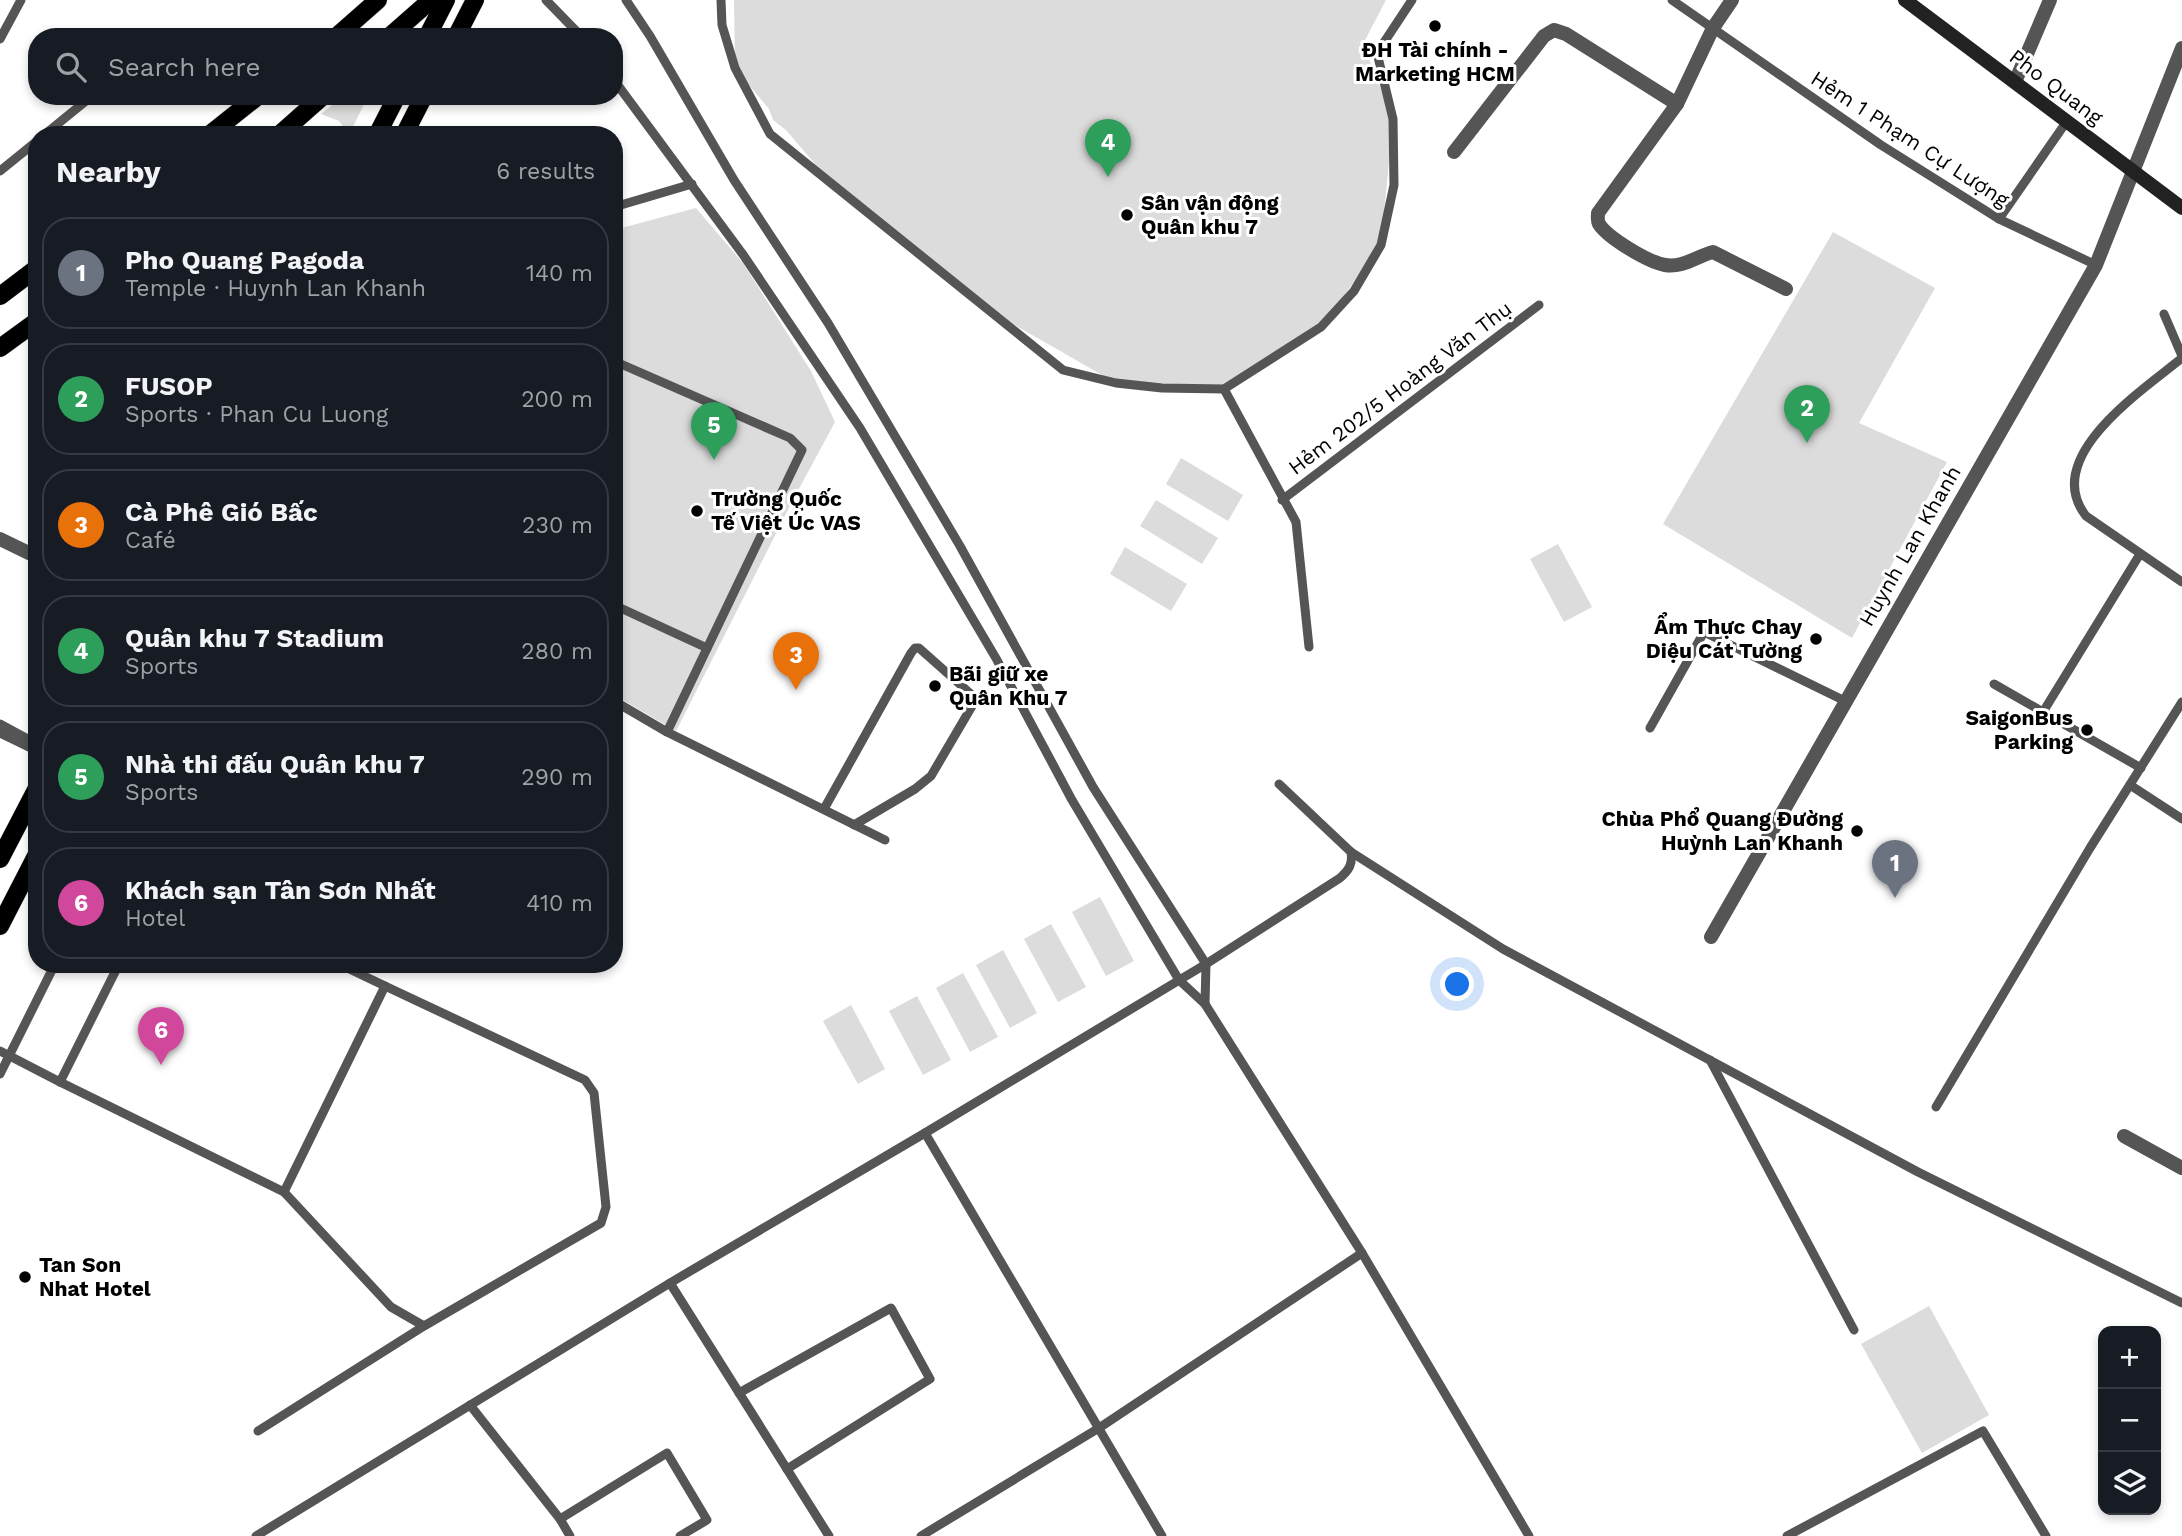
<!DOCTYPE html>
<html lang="en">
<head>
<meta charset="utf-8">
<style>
  :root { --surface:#171b24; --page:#242831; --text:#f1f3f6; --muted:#9ea1a6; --line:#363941; --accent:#858687 }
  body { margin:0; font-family:"Work Sans",sans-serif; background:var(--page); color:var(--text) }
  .controls { position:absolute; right:21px; bottom:21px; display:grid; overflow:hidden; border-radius:14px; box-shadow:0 4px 10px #0003 }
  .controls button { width:63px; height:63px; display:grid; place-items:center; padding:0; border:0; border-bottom:2px solid var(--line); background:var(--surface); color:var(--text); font:35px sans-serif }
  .you { position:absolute; left:1458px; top:985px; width:24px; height:24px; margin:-18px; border:5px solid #fff; border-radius:50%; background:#1a73e8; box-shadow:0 0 0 10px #1a73e833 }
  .badge { display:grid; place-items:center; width:46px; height:46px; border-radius:50%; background:var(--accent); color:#fff; font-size:23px; font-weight:700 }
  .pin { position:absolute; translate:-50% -58px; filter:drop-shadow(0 2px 4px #0008) }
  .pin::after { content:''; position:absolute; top:37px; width:24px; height:21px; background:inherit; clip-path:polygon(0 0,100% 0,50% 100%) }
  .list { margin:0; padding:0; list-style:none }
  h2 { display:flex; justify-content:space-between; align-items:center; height:91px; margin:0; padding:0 28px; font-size:30px }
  h2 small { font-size:23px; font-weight:400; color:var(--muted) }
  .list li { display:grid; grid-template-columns:46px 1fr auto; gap:21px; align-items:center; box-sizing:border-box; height:112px; margin:0 14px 14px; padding:0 14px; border:2px solid var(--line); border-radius:28px }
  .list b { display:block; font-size:26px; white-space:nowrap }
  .list p { margin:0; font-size:23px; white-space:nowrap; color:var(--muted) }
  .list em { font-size:23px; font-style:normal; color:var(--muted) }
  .icon { flex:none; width:38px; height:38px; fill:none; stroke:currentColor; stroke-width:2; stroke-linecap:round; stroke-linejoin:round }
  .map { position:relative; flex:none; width:2182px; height:1536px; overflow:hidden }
  .search { position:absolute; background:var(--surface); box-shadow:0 4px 10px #0003; left:28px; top:28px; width:595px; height:77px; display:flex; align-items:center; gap:18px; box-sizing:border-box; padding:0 24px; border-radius:28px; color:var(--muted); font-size:26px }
  .panel { position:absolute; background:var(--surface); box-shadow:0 4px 10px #0003; left:28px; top:126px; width:595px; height:847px; border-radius:28px }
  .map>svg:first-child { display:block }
  .green { fill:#dcdcdc }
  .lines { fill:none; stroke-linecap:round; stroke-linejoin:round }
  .primary-casing { stroke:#dbdbdb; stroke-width:19 }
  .lane { stroke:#555; stroke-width:9 }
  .street { stroke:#555; stroke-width:14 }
  .secondary { stroke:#222; stroke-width:14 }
  .primary { stroke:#000; stroke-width:18 }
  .poi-dot { fill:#000; stroke:#fff; stroke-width:2.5 }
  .labels { text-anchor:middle; stroke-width:6; stroke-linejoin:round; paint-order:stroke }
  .poi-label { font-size:21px; font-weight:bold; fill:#000; stroke:#fff; text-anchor:start }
  .street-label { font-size:21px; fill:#000; stroke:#fff }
</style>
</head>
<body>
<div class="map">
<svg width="2182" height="1536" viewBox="0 0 2182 1536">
  <rect width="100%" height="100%" fill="#fff"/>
  <g class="green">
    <polygon points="734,0 1386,0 1363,44 1393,119 1381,245 1321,327 1224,389 1116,383 985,308 833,185 786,130 773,120 769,109 735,68"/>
    <polygon points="344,96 368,96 349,135 339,121 321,114"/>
    <polygon points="696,208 743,263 811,371 835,422 794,498 676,731 614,695 614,230"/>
    <polygon points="1833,232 1935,288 1859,423 1947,462 1852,638 1663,524"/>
    <polygon points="1181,458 1243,495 1228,521 1166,484"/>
    <polygon points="1156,500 1218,538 1202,564 1140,526"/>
    <polygon points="1558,544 1592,607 1564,622 1530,559"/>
    <polygon points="1125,547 1187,584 1171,611 1110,574"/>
    <polygon points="1100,897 1134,961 1106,976 1072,912"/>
    <polygon points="1051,924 1086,987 1058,1002 1024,939"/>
    <polygon points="1003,950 1037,1013 1010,1028 976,965"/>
    <polygon points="963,973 998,1037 970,1052 936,988"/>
    <polygon points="917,996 951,1060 923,1075 889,1011"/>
    <polygon points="851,1005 885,1069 858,1084 823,1021"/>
    <polygon points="1929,1306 1989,1415 1922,1453 1861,1344"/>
  </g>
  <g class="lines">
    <defs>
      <g id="primary">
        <polyline points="336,37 378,0"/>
        <polyline points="389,37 431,0"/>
        <polyline points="427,37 446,0"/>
        <polyline points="456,37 475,0"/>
        <polyline points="209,135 258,96"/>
        <polyline points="279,135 323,96"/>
        <polyline points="377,135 397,96"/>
        <polyline points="404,135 424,96"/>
        <polyline points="0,296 37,268"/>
        <polyline points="0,348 37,321"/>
        <polyline points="0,859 37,788"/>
        <polyline points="0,926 37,854"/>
      </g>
    </defs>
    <use href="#primary" class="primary-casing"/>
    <g class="lane">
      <polyline points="546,0 582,37"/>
      <polyline points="626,0 650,36 734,180 828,323 960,546 1093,787 1206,964 1205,1004"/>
      <polyline points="721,0 722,25 735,68 770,134 1063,370 1116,383 1162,388 1224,389 1321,327 1354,291 1381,245 1394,185 1393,119 1377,53 1412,0"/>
      <polyline points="1672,0 1881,145 1999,219 2096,265"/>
      <polyline points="0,39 21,0"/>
      <polyline points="614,80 744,256 860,428 997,660 1072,800 1179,980 1205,1004 1362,1253 1099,1428 921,1536"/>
      <polyline points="44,135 92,96"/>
      <polyline points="0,171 37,141"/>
      <polyline points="614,207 692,184"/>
      <polyline points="1999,219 2067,121"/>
      <polyline points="2164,314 2182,356"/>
      <path d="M2182,358C2143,390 2040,457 2086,516L2182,582"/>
      <polyline points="614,361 790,438 802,450 667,732"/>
      <polyline points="1224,389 1296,522 1309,647"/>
      <polyline points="1282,500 1539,305"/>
      <polyline points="614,605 707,648"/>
      <polyline points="1994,684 2141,768"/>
      <polyline points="614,701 667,732 885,840"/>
      <polyline points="2043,712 2140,554"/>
      <polyline points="0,724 37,744"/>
      <polyline points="1650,728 1704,632 1845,701"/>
      <polyline points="0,733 37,751"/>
      <polyline points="2130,785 2182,819"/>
      <polyline points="824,809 911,653 915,648 919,648 972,695 975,701 931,776 915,789 854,825"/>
      <polyline points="1351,852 1503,949 1918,1172 2182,1303"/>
      <polyline points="0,1051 60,1082 119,964"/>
      <polyline points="1710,1060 1854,1330"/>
      <polyline points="0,1074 55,964"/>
      <polyline points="60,1082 284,1192 391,1307 424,1326"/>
      <polyline points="1936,1107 2090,848 2182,702"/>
      <polyline points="925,1133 1162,1536"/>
      <polyline points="284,1192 385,986 339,964"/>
      <polyline points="1362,1253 1529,1536"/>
      <polyline points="670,1283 829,1536"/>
      <polyline points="739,1393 891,1308 930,1379 787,1469"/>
      <polyline points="470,1405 560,1519 570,1536"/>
      <polyline points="258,1431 424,1326 601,1223 606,1207 594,1093 585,1080 385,986"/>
      <polyline points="560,1519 667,1453 707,1520 680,1536"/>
      <path d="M256,1536L670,1283L925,1133L1206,964L1340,878C1349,870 1353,864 1351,852L1279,784"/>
      <polyline points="1787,1536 1983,1431 2046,1536"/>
    </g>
    <g class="street">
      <path d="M1732,0L1713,28L1677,104L1598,213C1598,217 1597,220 1599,224C1608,238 1648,262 1665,265C1683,268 1697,256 1713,252L1786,289"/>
      <polyline points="2015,82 2050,0"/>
      <polyline points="1454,152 1544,36 1554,30 1566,34 1677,104"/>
      <polyline points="0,539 37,557"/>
      <polyline points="1711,937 2096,265 2182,48"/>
      <polyline points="2124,1136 2182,1168"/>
    </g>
    <polyline class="secondary" points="1905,0 2182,208"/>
    <use href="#primary" class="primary"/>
  </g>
  <g class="poi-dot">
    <circle cx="1435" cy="26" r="7"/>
    <circle cx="1127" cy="215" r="7"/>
    <circle cx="697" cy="511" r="7"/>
    <circle cx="1816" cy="639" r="7"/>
    <circle cx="935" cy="686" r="7"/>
    <circle cx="2087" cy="730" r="7"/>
    <circle cx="1857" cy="831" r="7"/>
    <circle cx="25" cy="1277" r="7"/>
  </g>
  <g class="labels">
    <g class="poi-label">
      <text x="1435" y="57" text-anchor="middle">ĐH Tài chính -<tspan x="1435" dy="24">Marketing HCM</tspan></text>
      <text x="1141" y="210">Sân vận động<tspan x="1141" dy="24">Quân khu 7</tspan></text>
      <text x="711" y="506">Trường Quốc<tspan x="711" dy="24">Tế Việt Úc VAS</tspan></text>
      <text x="1802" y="634" text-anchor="end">Ẩm Thực Chay<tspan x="1802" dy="24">Diệu Cát Tường</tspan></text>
      <text x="949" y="681">Bãi giữ xe<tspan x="949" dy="24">Quân Khu 7</tspan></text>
      <text x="2073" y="725" text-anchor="end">SaigonBus<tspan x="2073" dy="24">Parking</tspan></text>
      <text x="1843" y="826" text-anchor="end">Chùa Phổ Quang Đường<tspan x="1843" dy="24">Huỳnh Lan Khanh</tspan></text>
      <text x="39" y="1272">Tan Son<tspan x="39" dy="24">Nhat Hotel</tspan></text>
    </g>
    <g class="street-label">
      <text transform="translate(2056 87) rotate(37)" y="7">Pho Quang</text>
      <text transform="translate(1910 139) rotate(33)" y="7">Hẻm 1 Phạm Cự Lượng</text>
      <text transform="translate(1400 388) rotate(-37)" y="7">Hẻm 202/5 Hoàng Văn Thụ</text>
      <text transform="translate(1910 546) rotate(-60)" y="7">Huynh Lan Khanh</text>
    </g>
  </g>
</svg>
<div class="controls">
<button>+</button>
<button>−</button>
<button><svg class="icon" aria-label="layers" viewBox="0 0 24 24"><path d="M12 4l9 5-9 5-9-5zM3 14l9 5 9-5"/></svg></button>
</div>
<div class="you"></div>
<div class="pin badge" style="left:1895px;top:898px;background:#6b7280">1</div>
<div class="pin badge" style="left:1807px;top:443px;background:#2e9e5b">2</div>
<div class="pin badge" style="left:796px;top:690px;background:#e8710a">3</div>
<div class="pin badge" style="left:1108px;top:177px;background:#2e9e5b">4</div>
<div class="pin badge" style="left:714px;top:460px;background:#2e9e5b">5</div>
<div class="pin badge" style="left:161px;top:1065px;background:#d1479c">6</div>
<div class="search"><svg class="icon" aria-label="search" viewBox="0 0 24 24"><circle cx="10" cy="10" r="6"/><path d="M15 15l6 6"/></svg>Search here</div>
<section class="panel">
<h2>Nearby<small>6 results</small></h2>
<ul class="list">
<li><span class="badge" style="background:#6b7280">1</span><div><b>Pho Quang Pagoda</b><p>Temple · Huynh Lan Khanh</p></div><em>140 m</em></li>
<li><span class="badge" style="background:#2e9e5b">2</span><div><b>FUSOP</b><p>Sports · Phan Cu Luong</p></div><em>200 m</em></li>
<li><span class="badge" style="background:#e8710a">3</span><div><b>Cà Phê Gió Bấc</b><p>Café</p></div><em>230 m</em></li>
<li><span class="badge" style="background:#2e9e5b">4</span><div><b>Quân khu 7 Stadium</b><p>Sports</p></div><em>280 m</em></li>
<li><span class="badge" style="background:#2e9e5b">5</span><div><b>Nhà thi đấu Quân khu 7</b><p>Sports</p></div><em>290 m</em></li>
<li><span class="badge" style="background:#d1479c">6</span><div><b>Khách sạn Tân Sơn Nhất</b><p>Hotel</p></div><em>410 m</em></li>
</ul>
</section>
</div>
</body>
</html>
